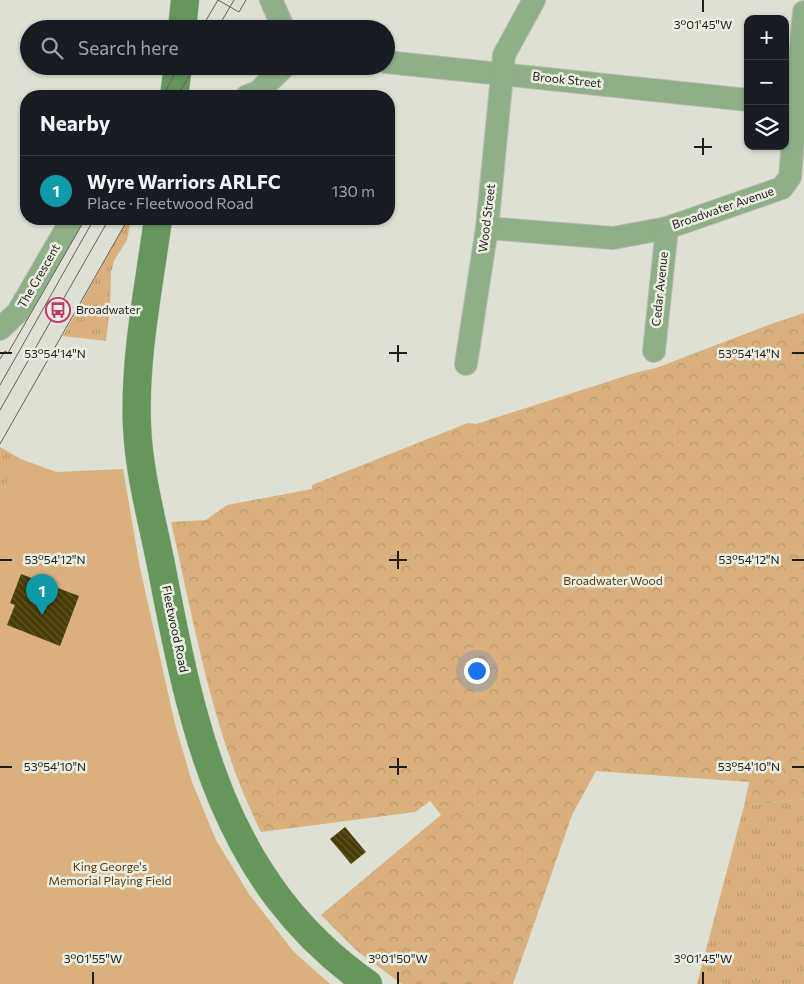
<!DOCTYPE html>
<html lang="en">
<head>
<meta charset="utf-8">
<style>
  :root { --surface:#171b24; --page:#242831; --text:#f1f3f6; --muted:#9ea1a6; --line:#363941; --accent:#c1366a }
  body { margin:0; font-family:Commissioner,sans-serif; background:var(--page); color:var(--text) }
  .controls { position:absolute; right:15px; top:15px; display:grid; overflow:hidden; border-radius:10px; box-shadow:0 1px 4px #0004 }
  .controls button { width:45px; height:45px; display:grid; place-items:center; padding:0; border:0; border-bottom:1px solid var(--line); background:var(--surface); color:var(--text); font:25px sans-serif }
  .you { position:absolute; left:476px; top:670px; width:18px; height:18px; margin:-12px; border:4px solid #fff; border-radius:50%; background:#1a73e8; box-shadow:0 0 0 8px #1a73e833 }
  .badge { display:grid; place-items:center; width:32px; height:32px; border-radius:50%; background:var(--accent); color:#fff; font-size:16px; font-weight:700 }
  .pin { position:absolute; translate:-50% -41px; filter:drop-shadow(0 1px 2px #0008) }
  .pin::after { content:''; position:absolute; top:26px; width:18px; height:15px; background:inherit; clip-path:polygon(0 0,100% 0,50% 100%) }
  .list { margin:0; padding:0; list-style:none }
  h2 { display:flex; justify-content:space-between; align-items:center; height:65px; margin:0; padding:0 20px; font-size:21px }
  h2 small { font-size:16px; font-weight:400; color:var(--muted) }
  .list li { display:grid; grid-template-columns:32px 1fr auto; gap:15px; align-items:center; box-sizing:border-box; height:70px; padding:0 20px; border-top:1px solid var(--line) }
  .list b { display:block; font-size:19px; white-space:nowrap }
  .list p { margin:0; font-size:16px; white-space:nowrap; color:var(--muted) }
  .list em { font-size:16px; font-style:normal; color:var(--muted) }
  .icon { flex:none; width:28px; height:28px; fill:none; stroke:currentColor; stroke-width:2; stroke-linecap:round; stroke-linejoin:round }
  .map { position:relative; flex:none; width:804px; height:984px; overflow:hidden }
  .search { position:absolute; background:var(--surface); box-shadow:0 1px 4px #0004; left:20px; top:20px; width:375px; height:55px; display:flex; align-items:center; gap:12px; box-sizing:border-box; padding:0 18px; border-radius:28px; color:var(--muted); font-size:19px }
  .panel { position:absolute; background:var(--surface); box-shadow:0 1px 4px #0004; left:20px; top:90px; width:375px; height:135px; border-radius:20px }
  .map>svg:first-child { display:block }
  .grass { fill:url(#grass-tufts) }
  .forest { fill:url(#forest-crowns) }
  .green { fill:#d9b07e }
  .building { fill:url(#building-back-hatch) }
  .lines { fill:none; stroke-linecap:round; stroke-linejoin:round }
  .street-casing { stroke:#bbbdb2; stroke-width:24 }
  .secondary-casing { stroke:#bbbdb2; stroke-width:29 }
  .street { stroke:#8eaf88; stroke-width:22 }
  .secondary { stroke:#65975d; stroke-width:28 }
  .tram { stroke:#61625b; stroke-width:1 }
  .ticks { fill:none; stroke:#1e1f1a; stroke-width:2 }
  .labels { text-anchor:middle; stroke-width:5; stroke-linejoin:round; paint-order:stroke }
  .street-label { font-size:12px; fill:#1e1f1a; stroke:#eaede0 }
  .poi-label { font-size:12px; fill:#1e1f1a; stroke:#eaede0; text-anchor:start }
  .park-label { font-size:12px; fill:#593b11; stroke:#eaede0 }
  .ticks-label { font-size:12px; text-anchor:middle; fill:#1e1f1a; stroke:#eaede0; stroke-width:5; stroke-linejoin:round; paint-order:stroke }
</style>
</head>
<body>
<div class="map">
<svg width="804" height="984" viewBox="0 0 804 984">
  <defs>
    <pattern id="grass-tufts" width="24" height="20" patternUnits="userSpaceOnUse" patternTransform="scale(1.25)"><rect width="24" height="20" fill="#d9b07e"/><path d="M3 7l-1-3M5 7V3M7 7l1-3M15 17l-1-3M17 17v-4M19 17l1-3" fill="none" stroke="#ba976c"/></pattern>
    <pattern id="forest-crowns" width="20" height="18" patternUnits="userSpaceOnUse" patternTransform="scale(1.25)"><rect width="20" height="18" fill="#d9b07e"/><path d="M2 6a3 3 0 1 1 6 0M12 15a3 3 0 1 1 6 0" fill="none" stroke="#ba976c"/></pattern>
    <pattern id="building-back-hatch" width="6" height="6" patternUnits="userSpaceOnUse" patternTransform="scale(1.25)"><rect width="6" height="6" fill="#483b06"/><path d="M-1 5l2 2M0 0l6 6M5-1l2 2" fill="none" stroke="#5f552a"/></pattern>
  </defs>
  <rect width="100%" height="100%" fill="#dde0d3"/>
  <g class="grass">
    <polygon points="128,219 131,219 127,240 114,261 111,272 110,308 106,341 63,336"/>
    <polygon points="0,447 21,459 0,494"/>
    <polygon points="804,799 804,984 697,984 744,806"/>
  </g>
  <path class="forest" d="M804,313V799L744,806L749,782L596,771L572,815L513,984H402L357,951L321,915L441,815L430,801L415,812L261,832C213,736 195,626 171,522L206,520L227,505L312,489V485L468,423L476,424L638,372L656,368L771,324Z"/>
  <polygon class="green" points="21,459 56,472 123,469 140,568 175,724 192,782 216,840 249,894 294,952 330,984 0,984 0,494"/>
  <g class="building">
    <polygon points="21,574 79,596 60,646 7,625 15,605 10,603"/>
    <polygon points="345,827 366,852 351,864 330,839"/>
  </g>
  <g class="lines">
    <defs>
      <g id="street">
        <polyline points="271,0 284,29"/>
        <polyline points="386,62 748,100"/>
        <polyline points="247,96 258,92 285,66"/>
        <polyline points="487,228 613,238 667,228 782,188 790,177 804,12"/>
        <polyline points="0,329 18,312 72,219"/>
        <polyline points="654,351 667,228"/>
        <polyline points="466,364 487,228 504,55 534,0"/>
      </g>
      <g id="secondary">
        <polyline points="182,29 185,0"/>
        <polyline points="174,96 178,66"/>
        <path d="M158,219C149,287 134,358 137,426C139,475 153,523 162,570C193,732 224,883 368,984"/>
      </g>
    </defs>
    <use href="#street" class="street-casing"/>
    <use href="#secondary" class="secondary-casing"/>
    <use href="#street" class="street"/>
    <use href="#secondary" class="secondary"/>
    <g class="tram">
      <polyline points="218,0 239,12 246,0"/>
      <polyline points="201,29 218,0"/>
      <polyline points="217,29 234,0"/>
      <polyline points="163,96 179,66"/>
      <polyline points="177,96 195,66"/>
      <polyline points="0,359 5,351 8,353 85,219"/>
      <polyline points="0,385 94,219"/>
      <polyline points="0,410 109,219"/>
      <polyline points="0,444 128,219"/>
    </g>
  </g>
  <path class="ticks" d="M703,0V12M703,138V155M694,147H712M398,345V362M0,353H12M389,353H407M792,353H804M398,551V569M0,560H12M389,560H407M792,560H804M398,758V775M0,767H12M389,767H407M792,767H804M93,972V984M398,972V984M703,972V984"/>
  <defs>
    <symbol id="bus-ring" viewBox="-11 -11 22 22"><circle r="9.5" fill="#eaede0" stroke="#c1366a" stroke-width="1.5"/><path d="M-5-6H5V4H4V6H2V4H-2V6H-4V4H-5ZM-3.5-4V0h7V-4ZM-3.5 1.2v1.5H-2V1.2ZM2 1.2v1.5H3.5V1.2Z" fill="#c1366a"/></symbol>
  </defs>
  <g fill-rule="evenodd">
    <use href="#bus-ring" x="44" y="296" width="28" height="28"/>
  </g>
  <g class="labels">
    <g class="street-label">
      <text transform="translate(567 80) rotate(6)" y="4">Brook Street</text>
      <text transform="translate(723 208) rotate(-19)" y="4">Broadwater Avenue</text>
      <text transform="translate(487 218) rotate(-83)" y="4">Wood Street</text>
      <text transform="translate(39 276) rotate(-60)" y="4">The Crescent</text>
      <text transform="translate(660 289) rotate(-84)" y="4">Cedar Avenue</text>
      <text transform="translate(175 629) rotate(78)" y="4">Fleetwood Road</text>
    </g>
    <g class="poi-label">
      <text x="76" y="314">Broadwater</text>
    </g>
    <g class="park-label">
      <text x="613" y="585">Broadwater Wood</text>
      <text x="110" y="871">King George's<tspan x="110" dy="14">Memorial Playing Field</tspan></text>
    </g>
  </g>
  <g class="ticks-label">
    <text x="703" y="29">3°01'45"W</text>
    <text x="55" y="358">53°54'14"N</text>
    <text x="749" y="358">53°54'14"N</text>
    <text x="55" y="564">53°54'12"N</text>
    <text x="749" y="564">53°54'12"N</text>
    <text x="55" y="771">53°54'10"N</text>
    <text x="749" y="771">53°54'10"N</text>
    <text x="93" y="963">3°01'55"W</text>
    <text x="398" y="963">3°01'50"W</text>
    <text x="703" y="963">3°01'45"W</text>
  </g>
</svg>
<div class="controls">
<button>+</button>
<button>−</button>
<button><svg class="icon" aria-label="layers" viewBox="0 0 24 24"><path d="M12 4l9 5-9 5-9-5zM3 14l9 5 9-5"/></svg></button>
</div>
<div class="you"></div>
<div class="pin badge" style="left:42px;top:615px;background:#0f9aa8">1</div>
<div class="search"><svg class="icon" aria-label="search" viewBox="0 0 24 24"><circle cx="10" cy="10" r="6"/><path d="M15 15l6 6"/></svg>Search here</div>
<section class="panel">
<h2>Nearby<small></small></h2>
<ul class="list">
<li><span class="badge" style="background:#0f9aa8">1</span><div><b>Wyre Warriors ARLFC</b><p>Place · Fleetwood Road</p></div><em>130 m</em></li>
</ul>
</section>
</div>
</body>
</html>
